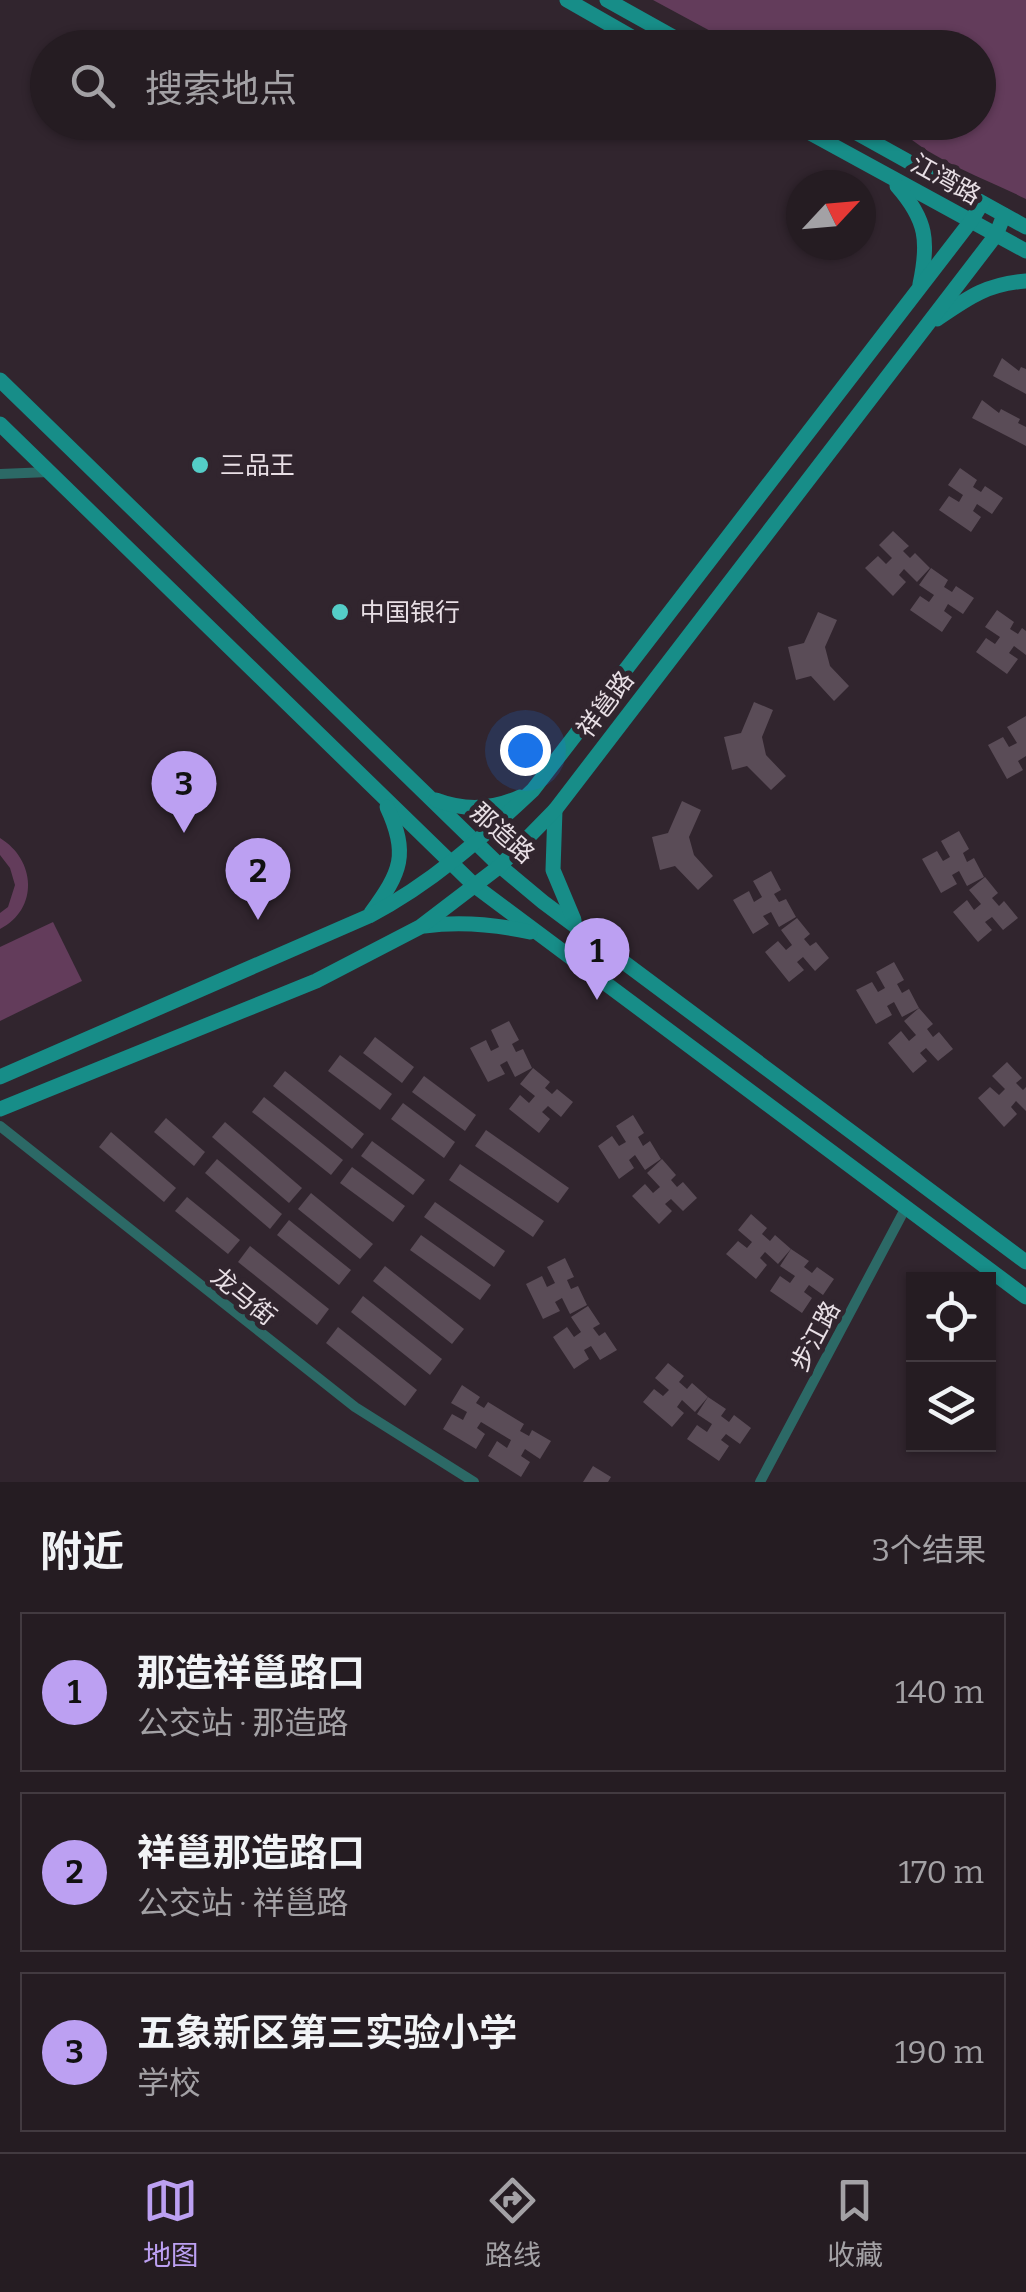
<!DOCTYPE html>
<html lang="zh">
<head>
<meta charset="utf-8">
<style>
  :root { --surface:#251c22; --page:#31292f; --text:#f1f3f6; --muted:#a3a1a5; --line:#423a40; --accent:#bca0f2 }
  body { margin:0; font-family:Bitter,"Noto Sans SC",serif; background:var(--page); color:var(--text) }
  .controls { position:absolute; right:30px; bottom:30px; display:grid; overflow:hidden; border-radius:0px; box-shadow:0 2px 8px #0004 }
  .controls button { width:90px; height:90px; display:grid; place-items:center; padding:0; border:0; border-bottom:2px solid var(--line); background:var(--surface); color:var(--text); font:50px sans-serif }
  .compass { position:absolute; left:786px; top:170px; width:90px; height:90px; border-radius:50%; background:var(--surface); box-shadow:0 2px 8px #0004; rotate:64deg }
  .you { position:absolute; left:525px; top:750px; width:35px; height:35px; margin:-25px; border:8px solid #fff; border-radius:50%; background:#1a73e8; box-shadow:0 0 0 15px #1a73e833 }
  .badge { display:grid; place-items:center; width:65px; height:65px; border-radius:50%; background:var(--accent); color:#111; font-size:32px; font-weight:700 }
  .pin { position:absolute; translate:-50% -82px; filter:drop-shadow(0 2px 5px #0008) }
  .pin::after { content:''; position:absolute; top:52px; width:35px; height:30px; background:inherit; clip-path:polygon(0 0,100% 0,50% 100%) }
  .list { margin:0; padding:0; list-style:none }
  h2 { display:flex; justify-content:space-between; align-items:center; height:130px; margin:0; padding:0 40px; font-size:42px }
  h2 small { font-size:32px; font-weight:400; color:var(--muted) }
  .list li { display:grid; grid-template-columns:65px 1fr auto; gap:30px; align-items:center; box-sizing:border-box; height:160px; margin:0 20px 20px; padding:0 20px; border:2px solid var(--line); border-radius:0px }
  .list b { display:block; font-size:38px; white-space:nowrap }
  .list p { margin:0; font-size:32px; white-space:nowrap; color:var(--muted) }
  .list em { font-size:32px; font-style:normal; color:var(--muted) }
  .icon { flex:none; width:55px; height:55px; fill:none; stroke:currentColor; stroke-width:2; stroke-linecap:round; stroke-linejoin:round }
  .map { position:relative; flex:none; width:1026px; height:1482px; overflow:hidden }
  .search { position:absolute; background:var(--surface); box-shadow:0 2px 8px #0004; left:30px; right:30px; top:30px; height:110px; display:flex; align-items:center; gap:25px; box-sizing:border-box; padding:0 35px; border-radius:55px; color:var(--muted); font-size:38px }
  .sheet { height:670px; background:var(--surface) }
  nav { display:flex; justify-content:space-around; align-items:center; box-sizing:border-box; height:140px; border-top:2px solid var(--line); background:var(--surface); font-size:28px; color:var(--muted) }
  nav a { display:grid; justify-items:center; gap:5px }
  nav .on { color:var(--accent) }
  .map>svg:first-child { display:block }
  .green { fill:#633c5b }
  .building { fill:#5a4c57 }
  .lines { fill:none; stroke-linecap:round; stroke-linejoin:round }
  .street { stroke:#2c6966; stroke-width:10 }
  .secondary { stroke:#178d88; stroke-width:15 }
  .poi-dot { fill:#54cdc7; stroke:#31252e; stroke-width:4 }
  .labels { text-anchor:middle; stroke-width:10; stroke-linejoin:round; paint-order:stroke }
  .street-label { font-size:25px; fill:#e8dfe5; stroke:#31252e }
  .poi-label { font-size:25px; fill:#e8dfe5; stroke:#31252e; text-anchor:start }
</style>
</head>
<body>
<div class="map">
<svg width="1026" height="1482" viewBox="0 0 1026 1482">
  <rect width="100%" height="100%" fill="#31252e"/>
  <g class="green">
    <path d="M653,0H1026V199C982,177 927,159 893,123L978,122V48L740,47Z"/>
    <path d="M0,838C36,860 39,909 0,929V913L8,907L15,885L10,868L0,855Z"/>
    <polygon points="53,922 82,981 0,1021 0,947"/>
  </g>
  <g class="building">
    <polygon points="1002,358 1019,371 1021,367 1026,369 1026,394 993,376"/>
    <polygon points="982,400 999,413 1001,409 1020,419 1018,423 1026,427 1026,446 972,418"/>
    <polygon points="960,468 977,480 973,487 981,492 985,486 1003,498 992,514 977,504 973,511 981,517 971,532 939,510 949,496 959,502 963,495 948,485"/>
    <polygon points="893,531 909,546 903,551 910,558 915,553 930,568 917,582 904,569 899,575 906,582 893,596 865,568 878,556 886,564 892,558 879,545"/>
    <polygon points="931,568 948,580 944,587 952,592 956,586 974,598 963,614 948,604 944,611 952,617 942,632 910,610 920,596 929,602 934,595 919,585"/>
    <polygon points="997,610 1014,622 1010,629 1018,634 1022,628 1026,631 1026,655 1014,646 1009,653 1018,659 1007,674 976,652 986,638 995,644 1000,637 985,627"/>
    <polygon points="818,612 837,620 825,647 830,666 849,686 834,701 811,676 796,680 788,647 804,643"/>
    <polygon points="754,702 773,710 762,737 766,755 786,776 771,790 747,766 732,770 724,737 741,733"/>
    <polygon points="1026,716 1026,756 1018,761 1023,770 1007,779 988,745 1003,737 1009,747 1017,743 1007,727"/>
    <polygon points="682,801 701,810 689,837 694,855 713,876 698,890 675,866 660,870 652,837 668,833"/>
    <polygon points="959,831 969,849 963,853 967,862 974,858 984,877 967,886 959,871 952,875 957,884 941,893 922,859 937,851 943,861 950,857 941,841"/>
    <polygon points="771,871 781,890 774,894 779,902 786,899 796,917 779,927 771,912 763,916 769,924 753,934 733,900 749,891 754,902 762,897 753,881"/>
    <polygon points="985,877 998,893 992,898 999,906 1004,901 1018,918 1003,930 992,917 985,922 992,930 978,942 953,912 967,900 974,910 981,904 969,890"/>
    <polygon points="797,918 810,934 804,939 810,946 816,942 829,958 815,971 803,957 797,962 804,970 789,982 765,952 778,941 786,950 792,945 781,930"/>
    <polygon points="894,962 904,980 897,984 902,993 909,989 919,1008 902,1017 894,1002 887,1006 892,1015 876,1024 856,990 872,982 878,992 885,988 876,972"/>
    <polygon points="919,1008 933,1024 927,1029 933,1037 939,1032 953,1049 938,1061 926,1048 920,1053 927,1061 913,1073 888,1043 901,1031 909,1041 916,1035 904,1021"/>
    <polygon points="509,1021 519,1040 512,1044 516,1052 523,1049 532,1068 515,1077 507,1061 500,1065 505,1074 488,1082 470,1048 486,1040 491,1051 499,1047 491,1030"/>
    <polygon points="375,1037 414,1067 402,1083 363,1053"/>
    <polygon points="340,1055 392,1094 380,1110 328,1071"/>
    <polygon points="1007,1062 1022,1078 1016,1083 1023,1090 1026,1087 1026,1111 1016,1101 1011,1107 1017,1114 1004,1127 978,1098 990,1087 999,1095 1005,1089 992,1076"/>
    <polygon points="533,1068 550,1082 545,1088 552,1094 557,1089 573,1102 561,1117 548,1106 542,1112 550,1119 539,1133 509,1109 520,1095 529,1103 535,1096 520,1084"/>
    <polygon points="285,1071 364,1134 352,1149 273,1086"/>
    <polygon points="424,1076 476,1115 465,1131 412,1092"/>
    <polygon points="264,1097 343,1160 331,1175 252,1112"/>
    <polygon points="403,1103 455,1142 444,1158 391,1119"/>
    <polygon points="633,1115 644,1133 638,1137 643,1146 650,1141 661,1159 645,1170 635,1155 629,1160 634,1168 619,1179 598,1146 612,1136 619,1146 626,1142 616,1126"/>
    <polygon points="166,1118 205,1152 194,1166 154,1132"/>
    <polygon points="225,1122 302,1188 289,1203 212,1137"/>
    <polygon points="486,1130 569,1188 558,1203 475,1146"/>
    <polygon points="111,1132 176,1188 164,1202 99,1147"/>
    <polygon points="372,1141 425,1180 413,1195 361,1156"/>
    <polygon points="217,1159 282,1214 270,1229 205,1173"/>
    <polygon points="662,1159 676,1175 671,1180 677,1187 683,1182 697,1198 683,1211 671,1199 665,1204 672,1211 659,1224 632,1196 645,1184 653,1193 660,1187 647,1173"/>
    <polygon points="460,1164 544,1221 533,1237 449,1180"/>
    <polygon points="352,1167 405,1206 393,1222 340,1183"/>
    <polygon points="311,1193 373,1244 360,1259 298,1209"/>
    <polygon points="187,1197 240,1240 228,1254 175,1211"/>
    <polygon points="435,1202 505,1251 494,1267 424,1217"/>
    <polygon points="751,1214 767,1228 762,1234 770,1241 775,1235 791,1249 778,1264 765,1252 760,1258 767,1265 756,1279 726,1254 738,1241 747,1248 752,1242 738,1230"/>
    <polygon points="289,1220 351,1270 339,1285 277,1235"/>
    <polygon points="421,1235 491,1285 480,1300 410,1250"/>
    <polygon points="250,1246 329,1309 317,1325 238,1262"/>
    <polygon points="791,1249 809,1261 804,1267 812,1273 817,1267 834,1279 823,1295 809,1285 804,1292 812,1298 802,1313 770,1291 780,1276 790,1283 795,1276 780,1266"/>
    <polygon points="565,1258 574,1277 567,1280 571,1289 578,1286 587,1305 570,1314 562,1298 555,1302 560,1311 543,1319 526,1284 542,1276 547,1287 555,1283 547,1267"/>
    <polygon points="385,1266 464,1329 452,1344 373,1281"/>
    <polygon points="363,1296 442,1359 430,1375 351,1312"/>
    <polygon points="588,1306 600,1324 593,1328 599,1336 605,1332 617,1350 600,1360 591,1346 584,1350 589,1359 574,1369 553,1337 567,1327 574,1337 581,1332 571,1317"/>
    <polygon points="338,1327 417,1390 405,1406 326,1343"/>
    <polygon points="668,1363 684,1376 679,1382 687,1389 692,1383 708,1397 695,1412 682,1400 677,1407 684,1413 672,1427 643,1402 654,1389 663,1396 669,1390 655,1378"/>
    <polygon points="462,1385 480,1397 476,1403 484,1408 488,1402 524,1424 520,1431 529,1436 532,1430 551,1441 540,1459 525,1449 521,1456 530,1462 521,1477 488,1456 497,1441 507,1448 511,1440 481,1422 477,1428 485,1434 476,1449 443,1429 452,1414 463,1420 467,1412 451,1403"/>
    <polygon points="708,1397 726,1409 721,1416 729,1422 734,1415 751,1428 740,1444 726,1434 721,1440 729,1446 719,1461 687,1439 697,1425 707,1432 712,1424 697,1414"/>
    <polygon points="593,1466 611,1477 608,1482 583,1482"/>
  </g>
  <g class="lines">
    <g class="street">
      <polyline points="0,474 49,472"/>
      <polyline points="0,1126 355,1407 474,1482"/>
      <polyline points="760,1482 905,1209"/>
    </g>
    <g class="secondary">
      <polyline points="567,0 651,48"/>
      <polyline points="607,0 693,48"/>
      <polyline points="790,122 1026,251"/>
      <polyline points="837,122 1026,227"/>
      <path d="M897,186C927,220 929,242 920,284"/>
      <path d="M937,319C969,297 987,284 1026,281"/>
      <polyline points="0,380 500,866 543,902 1026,1262"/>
      <polyline points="0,424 475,886 1026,1297"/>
      <path d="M436,800C465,811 492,810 520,797"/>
      <polyline points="555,810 553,870 574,920"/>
      <path d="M371,913C401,872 409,854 387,807"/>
      <path d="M424,926C461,921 494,924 530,932"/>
      <path d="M0,1077L369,916C431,884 482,838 533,790L971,221L982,203"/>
      <polyline points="0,1109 316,981 420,927 500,866 555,810 996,235 1004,215"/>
    </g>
  </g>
  <g class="poi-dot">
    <circle cx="200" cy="465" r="10"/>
    <circle cx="340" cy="612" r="10"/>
  </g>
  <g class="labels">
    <g class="street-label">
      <text transform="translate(946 179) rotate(29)" y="9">江湾路</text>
      <text transform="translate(605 704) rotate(-53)" y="9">祥邕路</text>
      <text transform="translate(503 833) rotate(42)" y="9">那造路</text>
      <text transform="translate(244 1296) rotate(39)" y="9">龙马街</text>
      <text transform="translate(815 1336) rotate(-62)" y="9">步江路</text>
    </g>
    <g class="poi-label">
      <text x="220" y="474">三品王</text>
      <text x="360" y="621">中国银行</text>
    </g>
  </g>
</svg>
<div class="controls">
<button><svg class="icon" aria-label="locate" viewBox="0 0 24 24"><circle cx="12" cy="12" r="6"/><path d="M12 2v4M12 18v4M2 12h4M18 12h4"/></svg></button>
<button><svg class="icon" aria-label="layers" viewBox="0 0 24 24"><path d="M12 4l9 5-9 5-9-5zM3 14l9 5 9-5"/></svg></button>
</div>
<svg class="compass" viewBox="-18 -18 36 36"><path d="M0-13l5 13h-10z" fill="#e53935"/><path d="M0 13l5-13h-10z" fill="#a3a1a5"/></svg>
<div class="you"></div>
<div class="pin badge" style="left:597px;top:1000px">1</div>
<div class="pin badge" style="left:258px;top:920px">2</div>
<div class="pin badge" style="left:184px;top:833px">3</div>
<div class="search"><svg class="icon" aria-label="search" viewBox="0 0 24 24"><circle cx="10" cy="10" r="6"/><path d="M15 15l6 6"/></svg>搜索地点</div>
</div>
<section class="sheet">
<h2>附近<small>3个结果</small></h2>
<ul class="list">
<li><span class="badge">1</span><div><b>那造祥邕路口</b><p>公交站 · 那造路</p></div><em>140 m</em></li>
<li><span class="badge">2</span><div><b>祥邕那造路口</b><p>公交站 · 祥邕路</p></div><em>170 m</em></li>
<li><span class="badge">3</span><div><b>五象新区第三实验小学</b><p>学校</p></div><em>190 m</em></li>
</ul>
</section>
<nav>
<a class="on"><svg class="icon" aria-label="map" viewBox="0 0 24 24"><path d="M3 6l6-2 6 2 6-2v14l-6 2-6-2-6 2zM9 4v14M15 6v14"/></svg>地图</a>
<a><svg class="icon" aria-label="directions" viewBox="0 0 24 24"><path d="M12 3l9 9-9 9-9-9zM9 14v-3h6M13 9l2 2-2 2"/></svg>路线</a>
<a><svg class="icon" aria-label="saved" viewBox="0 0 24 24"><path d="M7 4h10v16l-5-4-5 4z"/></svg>收藏</a>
</nav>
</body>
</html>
